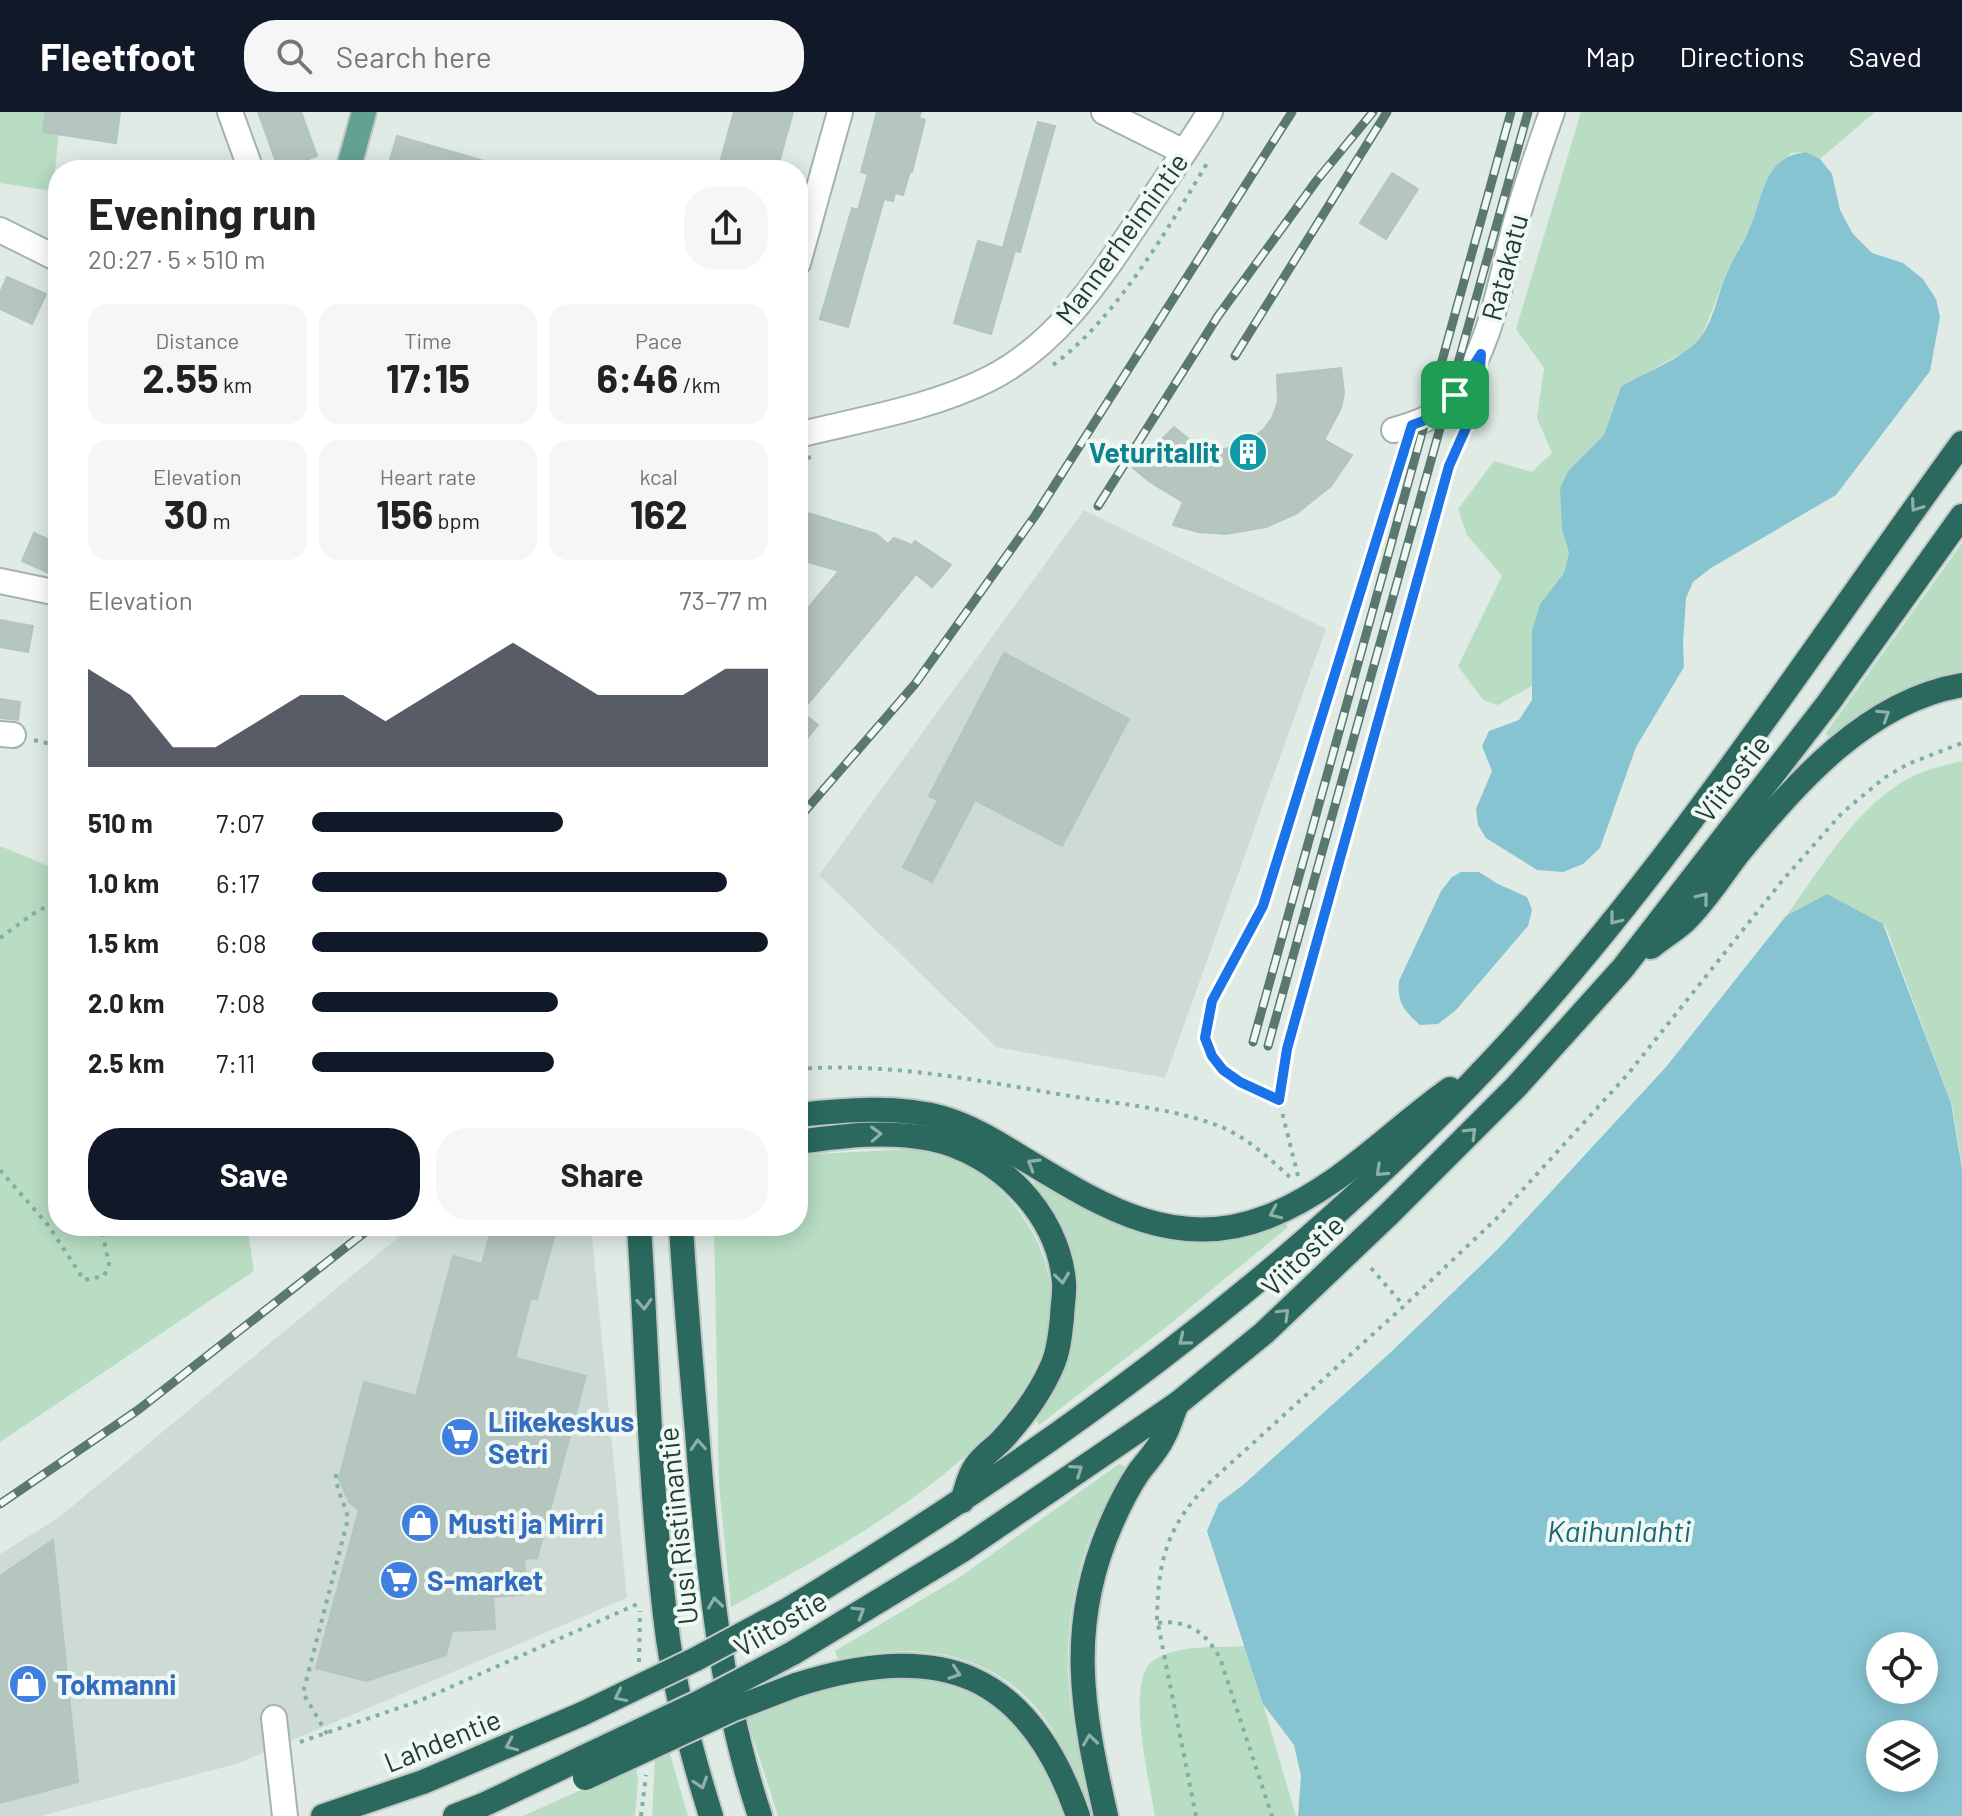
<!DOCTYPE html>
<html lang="en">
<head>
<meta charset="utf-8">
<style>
  :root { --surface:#fff; --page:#f6f6f6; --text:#222; --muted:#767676; --accent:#111827 }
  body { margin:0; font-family:Barlow,sans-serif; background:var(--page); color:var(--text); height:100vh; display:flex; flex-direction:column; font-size:30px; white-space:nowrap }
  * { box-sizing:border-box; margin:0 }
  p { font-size:26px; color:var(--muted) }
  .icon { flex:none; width:44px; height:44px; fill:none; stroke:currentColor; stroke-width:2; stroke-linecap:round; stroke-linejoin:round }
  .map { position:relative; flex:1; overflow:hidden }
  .details { position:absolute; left:48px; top:48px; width:760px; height:1076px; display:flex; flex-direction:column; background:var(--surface); border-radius:32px; box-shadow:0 4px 20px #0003 }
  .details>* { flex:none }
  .buttons { position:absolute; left:1866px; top:1520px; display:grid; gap:16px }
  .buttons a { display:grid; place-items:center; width:72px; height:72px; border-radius:50%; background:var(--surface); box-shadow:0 4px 20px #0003; font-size:40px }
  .pin { position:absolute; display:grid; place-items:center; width:68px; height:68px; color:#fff; margin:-34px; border-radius:16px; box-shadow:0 4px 12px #0006 }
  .round { display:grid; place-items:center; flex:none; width:84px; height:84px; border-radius:32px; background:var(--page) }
  .head { display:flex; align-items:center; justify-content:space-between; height:136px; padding:0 40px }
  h1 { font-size:44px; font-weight:700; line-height:60px }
  .metrics { display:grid; grid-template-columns:repeat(3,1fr); gap:12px; height:136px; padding:8px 40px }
  .metrics div { display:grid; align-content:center; border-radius:20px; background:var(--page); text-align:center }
  .metrics b { font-size:40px; font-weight:700 }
  .metrics small { font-size:22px; font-weight:400 }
  .metrics p { font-size:22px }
  .chart { height:224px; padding:16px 40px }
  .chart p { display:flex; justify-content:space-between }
  .chart svg { width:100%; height:144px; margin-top:8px; fill:var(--accent); opacity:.7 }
  .cta { display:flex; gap:16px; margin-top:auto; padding:16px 40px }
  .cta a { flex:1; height:92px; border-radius:32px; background:var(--accent); color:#fff; font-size:32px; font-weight:700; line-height:92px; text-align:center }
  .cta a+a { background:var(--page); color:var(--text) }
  ul { padding:0 40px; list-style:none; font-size:26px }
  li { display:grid; grid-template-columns:128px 96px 1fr; align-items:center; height:60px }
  li i { height:20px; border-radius:10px; background:var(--accent) }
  header { display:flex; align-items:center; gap:48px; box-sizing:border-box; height:112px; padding:0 40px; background:var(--accent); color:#fff }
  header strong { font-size:38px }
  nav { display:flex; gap:44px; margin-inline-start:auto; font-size:28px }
  .search { width:560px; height:72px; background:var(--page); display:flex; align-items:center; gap:20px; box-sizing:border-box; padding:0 28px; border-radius:32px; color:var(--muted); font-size:30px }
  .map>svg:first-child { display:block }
  .built { fill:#cedbd5 }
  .green { fill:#b8ddc3 }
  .water { fill:#86c4d2; fill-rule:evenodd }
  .building { fill:#b5c6bf; stroke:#b2c5be; stroke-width:2 }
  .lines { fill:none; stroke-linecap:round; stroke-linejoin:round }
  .minor-casing { stroke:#a3b3ad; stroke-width:28 }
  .major-casing { stroke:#c1c8c6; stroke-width:28 }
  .highway-casing { stroke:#c1c8c6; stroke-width:28 }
  .path { stroke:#7fb0a2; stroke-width:4; stroke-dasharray:4 6; stroke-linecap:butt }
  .minor { stroke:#fff; stroke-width:24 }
  .major { stroke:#63a293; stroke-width:24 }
  .highway { stroke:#2b695e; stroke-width:24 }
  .rail-casing { stroke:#5a7870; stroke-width:9 }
  .rail { stroke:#f0f8f4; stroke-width:6; stroke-dasharray:18; stroke-linecap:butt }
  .highway-bridge-casing { stroke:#c1c8c6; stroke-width:28; stroke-linecap:butt }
  .highway-bridge { stroke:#2b695e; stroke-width:24 }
  .oneway { stroke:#8eb0a9 }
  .route-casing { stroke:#fff; stroke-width:16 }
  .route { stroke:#1a73e8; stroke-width:10 }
  .labels { text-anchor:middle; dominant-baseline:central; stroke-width:8; stroke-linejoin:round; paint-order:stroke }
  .street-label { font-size:28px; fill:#203c35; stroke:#f0f8f4 }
  .culture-label { font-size:28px; font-weight:bold; fill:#0d838f; stroke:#f0f8f4; text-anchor:end }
  .shop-label { font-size:28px; font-weight:bold; fill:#366cbe; stroke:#f0f8f4; text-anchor:start }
  .water-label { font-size:30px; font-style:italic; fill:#196679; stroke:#f0f8f4 }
</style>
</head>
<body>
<header>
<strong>Fleetfoot</strong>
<div class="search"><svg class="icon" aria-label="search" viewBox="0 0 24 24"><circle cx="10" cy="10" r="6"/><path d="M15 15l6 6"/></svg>Search here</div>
<nav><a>Map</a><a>Directions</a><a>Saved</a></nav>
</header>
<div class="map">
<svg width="1962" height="1704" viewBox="0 0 1962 1704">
  <rect width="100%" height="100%" fill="#e0ebe6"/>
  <g class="built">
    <polygon points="1084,398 1326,517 1165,966 996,935 819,763"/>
    <polygon points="412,1114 591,1114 627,1486 239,1651 41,1704 0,1704 0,1442 58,1406"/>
  </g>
  <g class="green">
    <polygon points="0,0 61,0 53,79 0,71"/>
    <polygon points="1581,0 1875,0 1820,47 1806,40 1791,41 1766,69 1751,114 1727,160 1702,224 1686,239 1621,275 1604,323 1569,358 1562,417 1569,441 1564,461 1540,492 1532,518 1532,574 1498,593 1483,588 1458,554 1502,464 1467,423 1458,397 1494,349 1532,360 1552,341 1537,306 1544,256 1516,217"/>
    <path d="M 1962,431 L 1962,560 C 1903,572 1879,589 1833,626 L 1825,622 Z"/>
    <path d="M 1962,649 L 1962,1052 L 1952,993 L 1885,813 L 1787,803 C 1821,756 1853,700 1904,669 C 1922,658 1942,654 1962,649 Z"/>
    <polygon points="0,734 58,758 58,1114 247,1114 254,1159 0,1330"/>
    <path d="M 910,1037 C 966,1044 1007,1073 1034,1123 C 1123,1295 847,1430 731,1495 L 719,1372 L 714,1114 L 798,1114 L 798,1043 Z"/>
    <polygon points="1039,1066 1114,1108 1283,1108 1288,1115 1170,1212 1039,1313 1035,1306 1065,1253 1074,1224 1075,1196 1074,1169 1031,1075"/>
    <path d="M 1119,1352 L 1126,1355 C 1116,1373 1106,1391 1097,1409 C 1075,1455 1064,1525 1069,1576 C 1072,1615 1083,1652 1092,1690 L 1084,1692 C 1071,1661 1061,1625 1039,1599 C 987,1536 911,1531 838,1547 L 835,1539 L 960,1465 Z"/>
    <path d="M 1246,1534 L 1296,1704 L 1155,1704 C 1150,1672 1124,1567 1154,1548 C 1179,1532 1218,1536 1246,1534 Z"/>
    <path d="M 923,1564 C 1002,1584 1037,1628 1063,1704 L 778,1704 L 746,1604 C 802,1580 862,1566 923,1564 Z"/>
    <polygon points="669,1639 688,1704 652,1704 655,1645"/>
    <polygon points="636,1653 638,1669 635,1704 523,1704"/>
  </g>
  <g class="water">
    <path d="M 1806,40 L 1820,47 L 1832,62 L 1840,98 L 1853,122 L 1872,141 L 1903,151 L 1923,167 L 1936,187 L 1940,205 L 1930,259 L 1836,383 L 1711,456 L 1693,470 L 1686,486 L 1683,532 L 1684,555 L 1636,635 L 1600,736 L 1583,752 L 1563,760 L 1537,758 L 1486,726 L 1478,713 L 1476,697 L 1492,659 L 1482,634 L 1489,619 L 1519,608 L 1532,588 L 1532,518 L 1540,492 L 1564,461 L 1569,441 L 1562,417 L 1560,376 L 1569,358 L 1604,323 L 1621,275 C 1646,259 1680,249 1700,226 C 1713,210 1718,182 1726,163 C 1733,146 1744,131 1751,113 C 1764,82 1764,45 1806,40 Z"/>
    <path d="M 1461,760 L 1479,760 L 1498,772 L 1527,785 L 1532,798 L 1528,814 L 1456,898 L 1438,912 L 1420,913 C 1404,899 1397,891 1399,869 L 1441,779 L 1452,765 Z"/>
    <path d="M 1827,782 L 1883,812 L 1951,991 L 1962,1057 L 1962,1704 L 1298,1704 L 1301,1664 L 1294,1633 L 1263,1592 L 1207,1419 L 1219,1391 L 1243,1373 L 1390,1241 L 1499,1136 L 1666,955 L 1786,804 ZM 1924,1534 L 1924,1578 L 1880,1578 L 1880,1534 ZM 1924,1622 L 1924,1666 L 1880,1666 L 1880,1622 Z"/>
  </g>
  <g class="building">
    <polygon points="46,0 120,0 116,31 43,20"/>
    <polygon points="258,0 301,0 317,44 279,58"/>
    <polygon points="734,0 793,0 777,58 718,58"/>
    <polygon points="877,0 921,0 919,6 925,8 912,60 910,59 903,83 895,81 893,89 884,87 848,215 820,207 852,96 858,98 868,62 861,60"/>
    <polygon points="1038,10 1055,14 1020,140 1003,135"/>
    <polygon points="397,24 498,53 498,58 387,58"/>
    <polygon points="1392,61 1418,77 1386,127 1360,111"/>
    <polygon points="978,129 1015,139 991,222 954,211"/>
    <polygon points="7,165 46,182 32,212 0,197 0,181"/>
    <polygon points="1341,256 1344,281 1341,296 1324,328 1352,343 1331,374 1296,402 1266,415 1226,422 1198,420 1173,413 1183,390 1150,370 1133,356 1174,315 1191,329 1208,336 1225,337 1245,331 1263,318 1272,306 1278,290 1277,263"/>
    <polygon points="798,398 876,422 888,432 894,426 912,433 915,429 951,453 932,475 916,462 801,600 818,613 798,637 798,508 839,459 798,447"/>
    <polygon points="34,421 58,432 58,441 49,461 22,449"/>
    <polygon points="0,508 33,514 28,540 0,535"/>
    <polygon points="1004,541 1129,607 1062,734 975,688 932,770 903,755 938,688 929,684"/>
    <polygon points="0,587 20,590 18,608 0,606"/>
    <polygon points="492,1114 557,1114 537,1187 531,1186 515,1246 586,1264 537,1446 524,1447 528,1482 493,1485 495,1517 452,1519 446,1543 366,1569 316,1556 359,1398 349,1390 339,1367 364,1270 416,1284 453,1144 482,1152"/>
    <polygon points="53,1428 78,1670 0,1691 0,1464"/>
  </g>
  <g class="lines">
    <g class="minor-casing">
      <g id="minor">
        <polyline points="230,0 251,58"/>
        <polyline points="1104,0 1184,40"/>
        <polyline points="0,118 58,147"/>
        <polyline points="798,151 840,0"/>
        <path d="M 1394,318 C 1420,311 1439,304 1456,282 C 1492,233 1500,168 1516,110 C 1526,73 1539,37 1552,0"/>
        <path d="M 798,323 C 862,307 932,296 991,266 C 1060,230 1101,164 1143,102 C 1165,68 1189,34 1210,0"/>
        <polyline points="0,469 58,481"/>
        <polyline points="0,622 13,623"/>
        <polyline points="274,1606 285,1704"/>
      </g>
    </g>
    <g class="major-casing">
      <polyline id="major" points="348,58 364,0"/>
    </g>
    <g class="highway-casing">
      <g id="highway">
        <path d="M 1651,835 C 1662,826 1675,818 1685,809 C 1705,790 1721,764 1738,742 C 1796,671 1867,589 1962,573"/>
        <path d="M 798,1003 C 844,998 898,993 943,1006 C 970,1014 995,1029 1019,1044 C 1097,1091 1173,1142 1267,1105 C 1339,1077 1388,1021 1450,977"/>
        <path d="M 798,1030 C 843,1024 886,1018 931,1027 C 998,1041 1058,1101 1064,1170 C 1065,1182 1062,1195 1062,1206 C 1060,1222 1059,1239 1052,1254 C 1040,1282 1021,1307 1001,1329 C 993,1337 981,1345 975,1355 C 968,1364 966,1379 962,1389"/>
        <path d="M 639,1114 C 648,1251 650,1391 668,1527 C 677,1587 693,1646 711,1704"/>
        <path d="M 681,1114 C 685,1183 691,1252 697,1320 C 707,1449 719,1581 760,1704"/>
        <path d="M 789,1497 C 1045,1343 1290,1165 1495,946 C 1671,757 1810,539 1962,331"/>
        <polyline points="793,1541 961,1439 1177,1292 1264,1221 1389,1102 1516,975 1623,856 1829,590 1962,404"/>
        <path d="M 796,1573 C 939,1527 1028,1559 1078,1704"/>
        <polyline points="323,1704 423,1670 582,1602"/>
        <polyline points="455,1704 483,1693 584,1645"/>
        <path d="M 1106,1704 C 1082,1598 1066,1514 1112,1410 C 1119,1394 1128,1376 1138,1361 C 1146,1350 1157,1339 1163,1326 C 1169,1316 1172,1303 1177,1292"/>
      </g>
    </g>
    <g class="path">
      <path d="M 1053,253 C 1116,207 1169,115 1209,48"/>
      <polyline points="798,349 811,345"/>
      <polyline points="34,628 58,634"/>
      <polyline points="0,826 37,799 58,790"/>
      <path d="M 798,957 C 890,950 980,969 1070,984 C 1119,992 1172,996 1219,1014 C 1247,1025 1270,1047 1292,1067"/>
      <polyline points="1279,988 1287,937 1449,354 1474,298"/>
      <polyline points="0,1058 48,1113 84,1168 104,1164 109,1152 101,1114"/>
      <polyline points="1298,1064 1279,988 1240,970 1223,958 1212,944 1205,926 1212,889 1263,794 1405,337"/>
      <polyline points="1371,1156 1404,1194"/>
      <path d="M 1158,1511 C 1188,1507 1206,1521 1220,1546 L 1272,1704"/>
      <polyline points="639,1550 640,1499"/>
      <path d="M 327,1622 L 303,1581 L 348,1407 C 345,1391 336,1379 336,1362"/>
      <polyline points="300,1630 419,1589 642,1490"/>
      <polyline points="641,1704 646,1663"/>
      <path d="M 1196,1704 L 1157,1507 C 1158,1448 1167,1415 1208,1372 L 1404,1194 L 1497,1106 L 1628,962 L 1782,769 L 1842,701 L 1884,666 L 1908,652 L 1962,631"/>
    </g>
    <use href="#minor" class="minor"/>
    <use href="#major" class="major"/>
    <use href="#highway" class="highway"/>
    <g class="rail-casing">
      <g id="rail">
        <polyline points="1235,244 1387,0"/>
        <polyline points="1098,394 1218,204 1317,68 1373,0"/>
        <polyline points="798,707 915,572 1035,404 1292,0"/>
        <polyline points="1253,930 1511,0"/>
        <polyline points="1268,934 1528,0"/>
        <polyline points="0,1392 138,1298 373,1114"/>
      </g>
    </g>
    <use href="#rail" class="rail"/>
    <g class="highway-bridge-casing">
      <g id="highway-bridge">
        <polyline points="582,1602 696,1547 789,1497"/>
        <polyline points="584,1645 698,1591 793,1541"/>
        <polyline points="585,1666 731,1598 796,1573"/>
      </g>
    </g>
    <use href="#highway-bridge" class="highway-bridge"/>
  </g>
  <defs><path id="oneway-chevron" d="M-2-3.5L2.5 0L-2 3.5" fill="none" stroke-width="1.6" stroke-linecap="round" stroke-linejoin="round" transform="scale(2)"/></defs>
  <g class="oneway">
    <use href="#oneway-chevron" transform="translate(1916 394) rotate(125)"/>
    <use href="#oneway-chevron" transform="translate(1884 603) rotate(-33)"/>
    <use href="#oneway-chevron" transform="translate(1703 786) rotate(-51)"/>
    <use href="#oneway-chevron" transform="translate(1615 807) rotate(129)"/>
    <use href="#oneway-chevron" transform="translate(1471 1021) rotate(-45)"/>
    <use href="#oneway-chevron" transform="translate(876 1022) rotate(-2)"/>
    <use href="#oneway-chevron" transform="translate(1033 1052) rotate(-149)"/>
    <use href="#oneway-chevron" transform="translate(1381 1059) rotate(137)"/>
    <use href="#oneway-chevron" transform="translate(1275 1101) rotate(156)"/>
    <use href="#oneway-chevron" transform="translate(1062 1166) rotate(83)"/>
    <use href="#oneway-chevron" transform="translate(644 1192) rotate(87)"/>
    <use href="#oneway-chevron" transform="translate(1284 1202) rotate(-44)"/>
    <use href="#oneway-chevron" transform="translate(1184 1228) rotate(141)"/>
    <use href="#oneway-chevron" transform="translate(698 1333) rotate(-94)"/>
    <use href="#oneway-chevron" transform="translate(1077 1358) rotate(-35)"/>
    <use href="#oneway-chevron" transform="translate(715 1491) rotate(-98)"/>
    <use href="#oneway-chevron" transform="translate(859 1500) rotate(-31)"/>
    <use href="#oneway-chevron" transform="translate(955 1561) rotate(19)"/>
    <use href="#oneway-chevron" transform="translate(620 1584) rotate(154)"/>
    <use href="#oneway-chevron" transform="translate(1090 1628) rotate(-98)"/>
    <use href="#oneway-chevron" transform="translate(511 1633) rotate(156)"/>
    <use href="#oneway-chevron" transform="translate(701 1671) rotate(72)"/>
  </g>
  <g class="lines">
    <g class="route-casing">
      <path id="route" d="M 1481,242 L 1478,289 L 1449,354 L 1287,937 L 1279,988 L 1240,970 L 1223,958 L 1212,944 L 1205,926 L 1212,889 L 1263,794 L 1412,313 C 1446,304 1463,270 1481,242 Z"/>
    </g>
    <use href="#route" class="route"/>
  </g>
  <defs>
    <g id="building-disc" transform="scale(2)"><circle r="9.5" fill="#0f9aa8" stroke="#f0f8f4"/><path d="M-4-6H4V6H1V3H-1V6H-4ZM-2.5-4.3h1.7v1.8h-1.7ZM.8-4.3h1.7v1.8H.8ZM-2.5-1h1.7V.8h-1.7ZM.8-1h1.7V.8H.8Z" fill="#fff"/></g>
    <g id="supermarket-disc" transform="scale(2)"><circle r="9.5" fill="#3f7fe0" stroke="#f0f8f4"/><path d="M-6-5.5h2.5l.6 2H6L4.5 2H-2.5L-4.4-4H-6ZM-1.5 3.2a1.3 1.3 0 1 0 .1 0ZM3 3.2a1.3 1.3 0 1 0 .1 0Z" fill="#fff"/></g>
    <g id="shop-disc" transform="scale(2)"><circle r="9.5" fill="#3f7fe0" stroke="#f0f8f4"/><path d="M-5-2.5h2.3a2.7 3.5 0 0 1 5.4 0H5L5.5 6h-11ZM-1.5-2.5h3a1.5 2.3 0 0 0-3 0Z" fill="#fff"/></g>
  </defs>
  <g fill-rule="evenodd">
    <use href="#building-disc" x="1248" y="340"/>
    <use href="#supermarket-disc" x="460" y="1325"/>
    <use href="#shop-disc" x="420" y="1411"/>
    <use href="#supermarket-disc" x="399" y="1468"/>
    <use href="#shop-disc" x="28" y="1572"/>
  </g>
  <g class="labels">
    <g class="street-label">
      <text transform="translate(1121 126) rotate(-54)">Mannerheimintie</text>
      <text transform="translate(1504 155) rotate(-75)">Ratakatu</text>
      <text transform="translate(1732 666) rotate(-52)">Viitostie</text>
      <text transform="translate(1302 1143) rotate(-44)">Viitostie</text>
      <text transform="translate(677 1414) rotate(-96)">Uusi Ristiinantie</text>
      <text transform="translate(780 1511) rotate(-30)">Viitostie</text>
      <text transform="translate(442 1628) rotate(-22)">Lahdentie</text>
    </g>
    <g class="culture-label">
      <text x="1220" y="340">Veturitallit</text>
    </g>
    <g class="shop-label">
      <text x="488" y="1309">Liikekeskus<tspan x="488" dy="32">Setri</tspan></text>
      <text x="448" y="1411">Musti ja Mirri</text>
      <text x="427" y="1468">S-market</text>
      <text x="56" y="1572">Tokmanni</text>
    </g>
    <g class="water-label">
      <text x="1619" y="1418">Kaihunlahti</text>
    </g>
  </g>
</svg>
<div class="buttons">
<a><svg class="icon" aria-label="locate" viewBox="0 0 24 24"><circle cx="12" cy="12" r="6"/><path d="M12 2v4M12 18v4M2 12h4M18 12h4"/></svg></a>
<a><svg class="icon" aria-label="layers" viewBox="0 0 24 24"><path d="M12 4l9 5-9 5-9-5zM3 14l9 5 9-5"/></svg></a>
</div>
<div class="pin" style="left:1455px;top:283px;background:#1e9e55"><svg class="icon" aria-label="arrive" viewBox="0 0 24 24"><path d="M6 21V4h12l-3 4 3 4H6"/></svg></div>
<section class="details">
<div class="head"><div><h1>Evening run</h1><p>20:27 · 5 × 510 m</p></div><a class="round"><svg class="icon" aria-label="share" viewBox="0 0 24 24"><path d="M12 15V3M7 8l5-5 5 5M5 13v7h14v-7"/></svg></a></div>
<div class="metrics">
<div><p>Distance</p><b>2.55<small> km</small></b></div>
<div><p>Time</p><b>17:15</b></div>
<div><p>Pace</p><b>6:46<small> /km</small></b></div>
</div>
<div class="metrics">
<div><p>Elevation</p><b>30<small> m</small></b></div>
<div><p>Heart rate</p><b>156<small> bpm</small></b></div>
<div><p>kcal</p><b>162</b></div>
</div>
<div class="chart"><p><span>Elevation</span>73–77 m</p>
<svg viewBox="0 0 160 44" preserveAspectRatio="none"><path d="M0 44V14L10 22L20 38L30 38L40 30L50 22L60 22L70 30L80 22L90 14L100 6L110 14L120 22L130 22L140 22L150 14L160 14V44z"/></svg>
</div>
<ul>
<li><b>510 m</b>7:07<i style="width:55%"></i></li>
<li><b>1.0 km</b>6:17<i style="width:91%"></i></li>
<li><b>1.5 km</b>6:08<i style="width:100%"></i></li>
<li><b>2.0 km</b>7:08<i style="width:54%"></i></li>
<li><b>2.5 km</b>7:11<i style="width:53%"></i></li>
</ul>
<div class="cta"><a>Save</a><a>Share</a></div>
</section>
</div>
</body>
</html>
